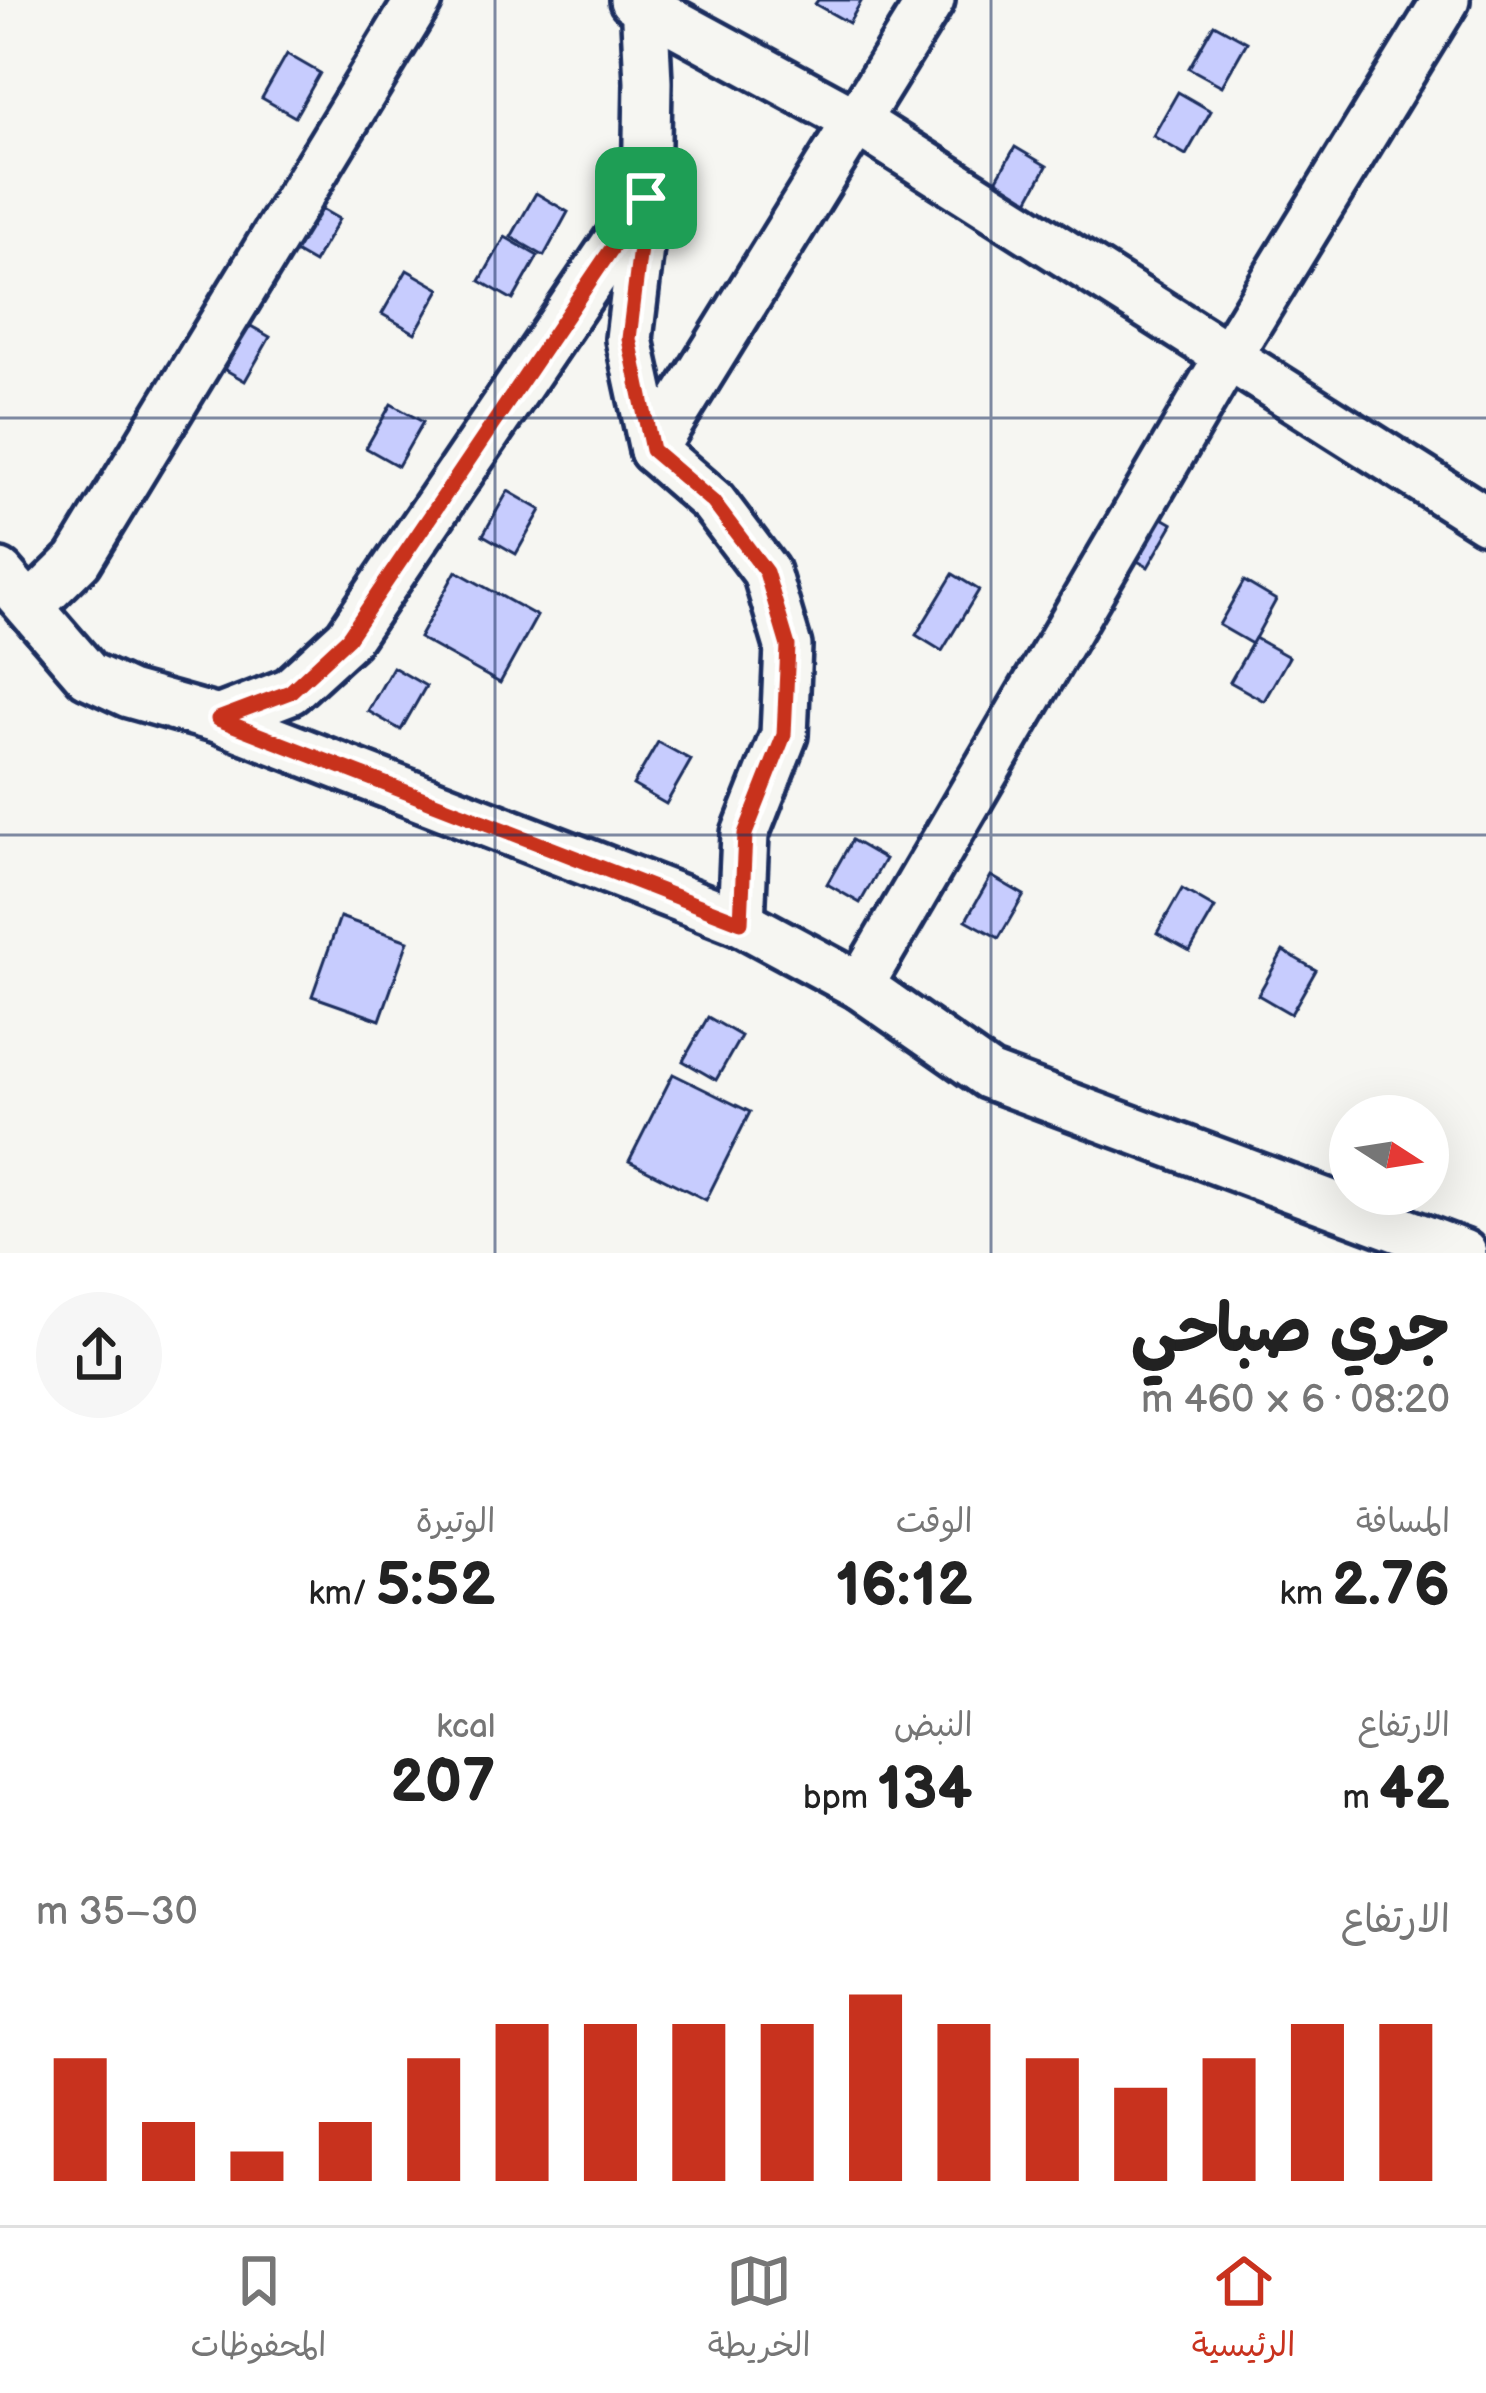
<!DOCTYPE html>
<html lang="ar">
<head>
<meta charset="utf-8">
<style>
  :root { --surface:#fff; --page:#f6f6f6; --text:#222; --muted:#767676; --line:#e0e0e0; --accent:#c8321e }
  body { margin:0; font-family:"Balsamiq Sans","Playpen Sans Arabic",sans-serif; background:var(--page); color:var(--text); direction:rtl; height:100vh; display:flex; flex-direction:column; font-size:45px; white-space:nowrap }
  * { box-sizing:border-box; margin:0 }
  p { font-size:39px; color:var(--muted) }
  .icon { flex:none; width:66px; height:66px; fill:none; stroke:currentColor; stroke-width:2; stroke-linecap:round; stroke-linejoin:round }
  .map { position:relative; height:1253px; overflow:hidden; direction:ltr }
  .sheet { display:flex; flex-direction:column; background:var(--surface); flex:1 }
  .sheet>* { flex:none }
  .needle { width:78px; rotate:102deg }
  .tools { position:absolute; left:1329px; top:1095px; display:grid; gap:24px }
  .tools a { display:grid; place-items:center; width:120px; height:120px; border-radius:50%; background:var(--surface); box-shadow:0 12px 48px #0002; font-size:60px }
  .pin { position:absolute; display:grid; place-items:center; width:102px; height:102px; color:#fff; margin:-51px; border-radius:24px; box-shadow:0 6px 18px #0006 }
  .round { display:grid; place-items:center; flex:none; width:126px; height:126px; border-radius:63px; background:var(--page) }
  .summary { display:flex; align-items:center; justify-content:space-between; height:204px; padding:0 36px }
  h1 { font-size:66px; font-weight:700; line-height:90px }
  .stats { display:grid; grid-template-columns:repeat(3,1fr); gap:18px; height:204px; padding:12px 36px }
  .stats div { display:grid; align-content:center }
  .stats b { font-size:60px; font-weight:700 }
  .stats small { font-size:33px; font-weight:400 }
  .stats p { font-size:33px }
  .chart { height:336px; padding:24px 36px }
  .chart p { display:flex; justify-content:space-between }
  .chart svg { width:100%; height:216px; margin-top:12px; stroke:var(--accent); stroke-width:6 }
  .dock { display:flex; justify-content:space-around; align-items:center; height:168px; border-top:3px solid var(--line); background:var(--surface); font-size:33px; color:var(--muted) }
  .dock a { display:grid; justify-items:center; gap:6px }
  .dock .selected { color:var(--accent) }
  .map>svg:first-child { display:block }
  .building { fill:#c7ccfe; stroke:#1b2f5e; stroke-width:3 }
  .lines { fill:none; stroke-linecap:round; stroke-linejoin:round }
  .minor-casing { stroke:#1b2f5e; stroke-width:54 }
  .minor { stroke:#f6f6f2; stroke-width:45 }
  .route-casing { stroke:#fff; stroke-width:24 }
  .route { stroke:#c8321e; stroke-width:15 }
  .grid { fill:none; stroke:#1b2f5e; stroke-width:3; stroke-opacity:0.55 }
</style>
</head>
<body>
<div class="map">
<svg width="1486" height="1253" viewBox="0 0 1486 1253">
  <rect width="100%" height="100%" fill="#f6f6f2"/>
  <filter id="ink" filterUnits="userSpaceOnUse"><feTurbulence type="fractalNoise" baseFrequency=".00833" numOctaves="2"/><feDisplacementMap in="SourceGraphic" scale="24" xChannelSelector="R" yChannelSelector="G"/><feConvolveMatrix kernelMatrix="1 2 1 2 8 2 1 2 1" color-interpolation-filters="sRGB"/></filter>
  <g filter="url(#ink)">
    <g class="building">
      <polygon points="818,0 862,0 849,23 815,4"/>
      <polygon points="1214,24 1247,42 1222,86 1189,68"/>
      <polygon points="287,54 320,73 295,117 262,98"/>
      <polygon points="1178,92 1211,111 1186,155 1153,136"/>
      <polygon points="1015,147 1047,166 1023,210 990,191"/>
      <polygon points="536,193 568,212 544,256 511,237"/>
      <polygon points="306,200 339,219 314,263 281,244"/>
      <polygon points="505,237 538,256 513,300 480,281"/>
      <polygon points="407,270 440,289 415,333 382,314"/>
      <polygon points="237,318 270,337 245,381 212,362"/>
      <polygon points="391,404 423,422 398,466 366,448"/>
      <polygon points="508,491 541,510 516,554 483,535"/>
      <polygon points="1140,505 1173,524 1148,567 1116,549"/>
      <polygon points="456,571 537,616 500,683 419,638"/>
      <polygon points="953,574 979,590 942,651 916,635"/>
      <polygon points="1244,581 1276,600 1252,644 1219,625"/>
      <polygon points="1255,638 1289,657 1264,701 1230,682"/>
      <polygon points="393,667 426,686 401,730 368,711"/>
      <polygon points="658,742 691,760 666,804 633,785"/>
      <polygon points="852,840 885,859 860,903 827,884"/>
      <polygon points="991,876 1024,895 999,938 966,920"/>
      <polygon points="1182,889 1215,908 1190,951 1157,933"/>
      <polygon points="340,917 408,941 380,1020 312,996"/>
      <polygon points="1283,951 1316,970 1291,1014 1258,995"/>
      <polygon points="708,1017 741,1036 716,1080 683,1061"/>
      <polygon points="673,1074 750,1112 706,1200 629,1161"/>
    </g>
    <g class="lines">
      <g class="minor-casing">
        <g id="minor">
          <polyline points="633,0 856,121 1486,520"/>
          <polyline points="644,0 648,82 646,198 629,339 653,450"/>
          <polyline points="0,573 88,675 129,694 218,719 741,922 860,986 989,1076 1463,1253"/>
          <polyline points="30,607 78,560 419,0"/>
          <polyline points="218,719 290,691 348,638 646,198"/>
          <polyline points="741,922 745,834 784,735 788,646 766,572 713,502 653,450 931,0"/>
          <polyline points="860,986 1228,356 1446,0"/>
        </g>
      </g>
      <use href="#minor" class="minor"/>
    </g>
  </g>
  <g class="lines" filter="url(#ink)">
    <g class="route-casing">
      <polygon id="route" points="646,198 629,339 652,450 713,502 766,572 788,646 784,735 745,834 741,922 218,719 290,692 348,638"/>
    </g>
    <use href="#route" class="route"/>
  </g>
  <path class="grid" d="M 495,0 L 495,1253M 991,0 L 991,1253M 0,418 L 1486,418M 0,835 L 1486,835"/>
</svg>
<div class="tools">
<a><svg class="needle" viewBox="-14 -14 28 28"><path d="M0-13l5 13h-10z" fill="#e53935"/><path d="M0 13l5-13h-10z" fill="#767676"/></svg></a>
</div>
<div class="pin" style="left:646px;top:198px;background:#1e9e55"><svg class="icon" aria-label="arrive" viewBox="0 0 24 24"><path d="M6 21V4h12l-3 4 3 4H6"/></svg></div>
</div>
<section class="sheet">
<div class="summary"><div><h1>جري صباحي</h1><p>08:20 · 6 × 460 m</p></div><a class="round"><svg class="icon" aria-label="share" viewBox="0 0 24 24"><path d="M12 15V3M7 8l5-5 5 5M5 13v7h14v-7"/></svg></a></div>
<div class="stats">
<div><p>المسافة</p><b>2.76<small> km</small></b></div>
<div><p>الوقت</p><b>16:12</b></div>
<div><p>الوتيرة</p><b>5:52<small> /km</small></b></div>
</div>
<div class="stats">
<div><p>الارتفاع</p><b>42<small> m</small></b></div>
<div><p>النبض</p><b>134<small> bpm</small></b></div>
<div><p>kcal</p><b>207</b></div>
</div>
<div class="chart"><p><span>الارتفاع</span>30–35 m</p>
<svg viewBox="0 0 160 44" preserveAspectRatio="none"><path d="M5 44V19M15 44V32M25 44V38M35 44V32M45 44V19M55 44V12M65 44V12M75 44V12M85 44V12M95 44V6M105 44V12M115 44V19M125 44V25M135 44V19M145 44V12M155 44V12"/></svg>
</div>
</section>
<nav class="dock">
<a class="selected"><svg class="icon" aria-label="home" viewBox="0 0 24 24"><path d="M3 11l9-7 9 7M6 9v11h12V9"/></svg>الرئيسية</a>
<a><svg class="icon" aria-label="map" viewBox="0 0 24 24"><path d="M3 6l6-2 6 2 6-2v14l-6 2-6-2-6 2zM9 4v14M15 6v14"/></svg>الخريطة</a>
<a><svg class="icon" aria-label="saved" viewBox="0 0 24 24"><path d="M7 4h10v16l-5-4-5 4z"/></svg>المحفوظات</a>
</nav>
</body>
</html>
